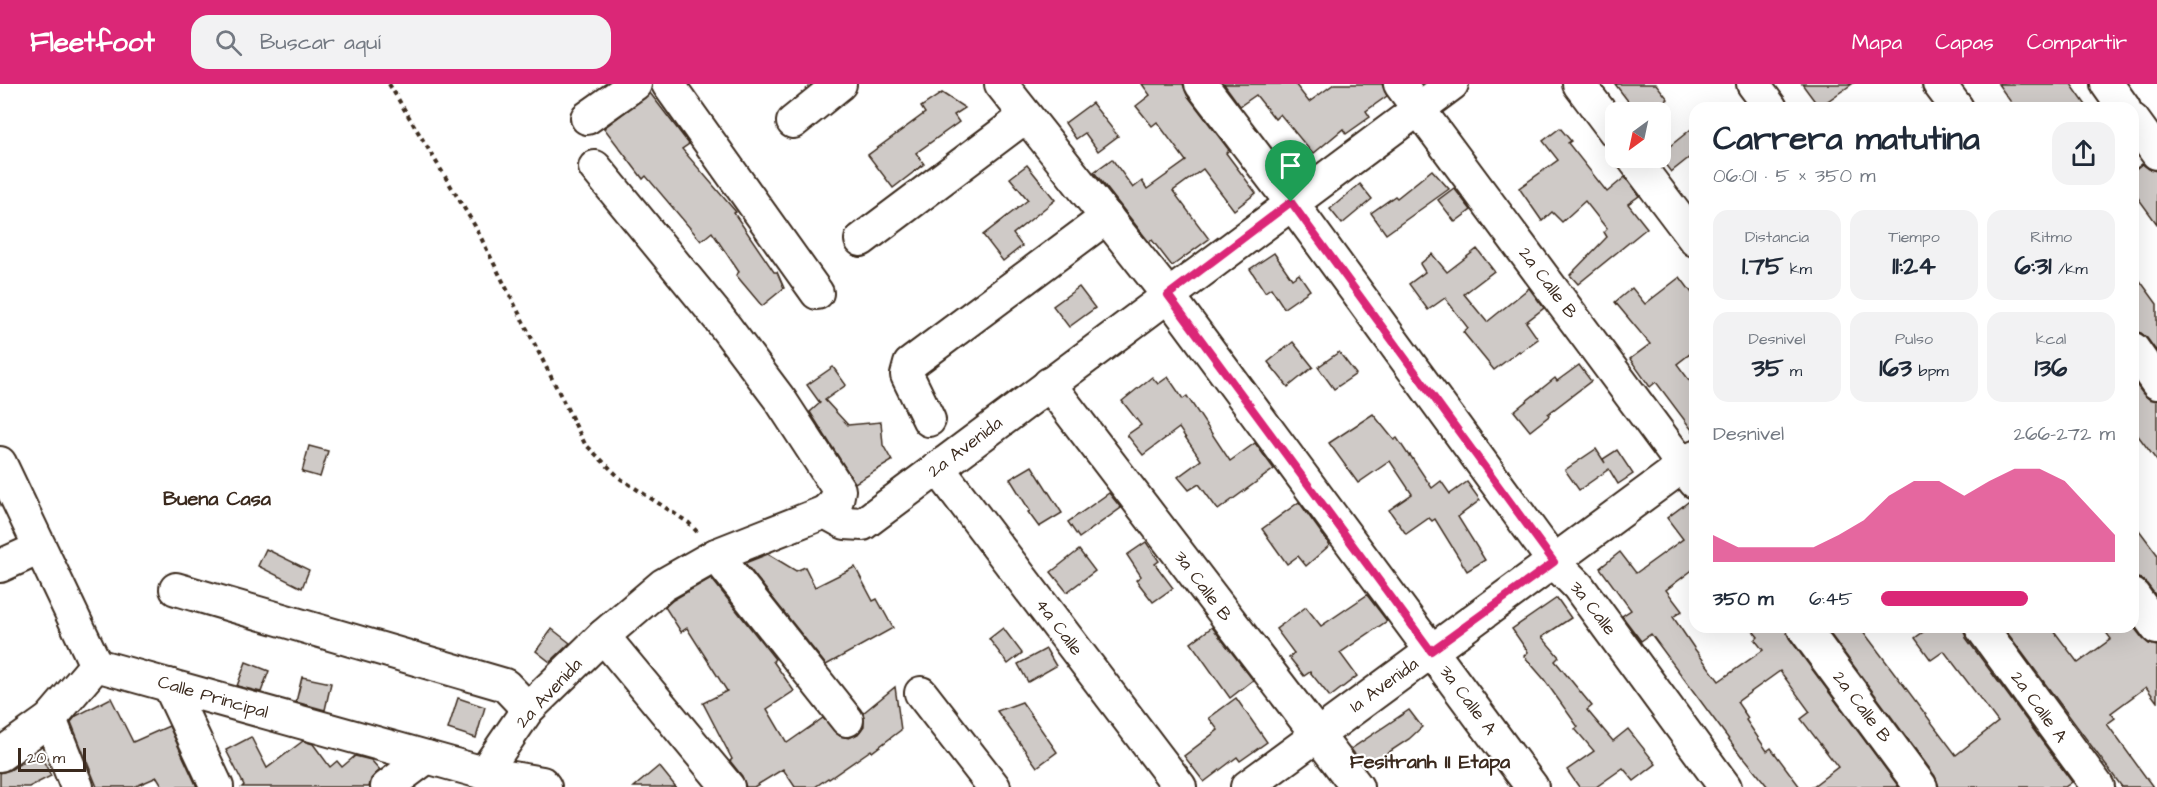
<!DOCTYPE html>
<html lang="es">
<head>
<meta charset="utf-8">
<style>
  :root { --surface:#fff; --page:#f2f2f3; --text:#1f2937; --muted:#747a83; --accent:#db2777 }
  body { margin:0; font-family:"Architects Daughter",sans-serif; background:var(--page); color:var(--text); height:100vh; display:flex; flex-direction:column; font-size:22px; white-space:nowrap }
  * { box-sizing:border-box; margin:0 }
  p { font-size:20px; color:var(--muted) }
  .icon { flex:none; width:33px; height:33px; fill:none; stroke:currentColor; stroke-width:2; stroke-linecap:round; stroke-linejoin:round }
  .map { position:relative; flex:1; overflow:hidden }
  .panel { position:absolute; left:1689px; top:18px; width:450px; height:531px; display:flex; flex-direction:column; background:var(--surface); border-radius:18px; box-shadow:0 6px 24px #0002 }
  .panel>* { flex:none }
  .needle { width:39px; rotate:213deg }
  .fabs { position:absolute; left:1605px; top:18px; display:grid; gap:12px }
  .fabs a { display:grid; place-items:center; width:66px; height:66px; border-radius:12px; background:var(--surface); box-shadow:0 6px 24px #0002; font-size:30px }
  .scale { position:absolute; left:18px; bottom:15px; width:68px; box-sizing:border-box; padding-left:6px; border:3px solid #3b2a1e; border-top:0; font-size:16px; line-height:21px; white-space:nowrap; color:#3b2a1e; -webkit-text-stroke:4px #fff; paint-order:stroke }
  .pin { position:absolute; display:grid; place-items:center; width:51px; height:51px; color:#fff; margin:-62px -26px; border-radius:50% 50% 50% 0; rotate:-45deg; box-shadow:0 0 6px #0007 }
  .pin .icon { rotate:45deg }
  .round { display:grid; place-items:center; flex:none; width:63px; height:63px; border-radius:18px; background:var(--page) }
  .head { display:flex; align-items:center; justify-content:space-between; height:102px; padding:0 24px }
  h1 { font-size:33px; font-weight:800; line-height:45px }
  .figures { display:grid; grid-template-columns:repeat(3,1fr); gap:9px; height:102px; padding:6px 24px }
  .figures div { display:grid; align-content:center; border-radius:15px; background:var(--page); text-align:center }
  .figures b { font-size:26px; font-weight:800 }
  .figures small { font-size:16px; font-weight:400 }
  .figures p { font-size:16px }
  .chart { height:168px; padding:12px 24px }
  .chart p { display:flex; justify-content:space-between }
  .chart svg { width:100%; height:108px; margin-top:6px; fill:var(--accent); opacity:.7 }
  ul { padding:0 24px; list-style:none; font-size:20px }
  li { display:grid; grid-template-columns:96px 72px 1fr; align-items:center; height:45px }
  li i { height:15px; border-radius:8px; background:var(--accent) }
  header { display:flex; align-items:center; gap:36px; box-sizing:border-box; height:84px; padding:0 30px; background:var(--accent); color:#fff }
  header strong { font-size:28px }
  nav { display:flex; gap:33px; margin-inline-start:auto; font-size:21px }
  .search { width:420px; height:54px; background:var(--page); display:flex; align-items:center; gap:15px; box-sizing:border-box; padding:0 21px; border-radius:18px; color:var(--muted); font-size:22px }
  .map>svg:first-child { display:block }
  .building { fill:#cfcac7; stroke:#3b2a1e; stroke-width:1.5 }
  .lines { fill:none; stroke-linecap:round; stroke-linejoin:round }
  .minor-casing { stroke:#3b2a1e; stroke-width:36 }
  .path { stroke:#3b2a1e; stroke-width:4; stroke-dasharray:4.5 4.5; stroke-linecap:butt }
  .minor { stroke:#fff; stroke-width:32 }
  .route-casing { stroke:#fff; stroke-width:12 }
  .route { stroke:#db2777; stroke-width:8 }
  .labels { text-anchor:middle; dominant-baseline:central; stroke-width:4.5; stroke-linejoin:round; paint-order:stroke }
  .street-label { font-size:18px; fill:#3b2a1e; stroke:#fff }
  .neighbourhood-label { font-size:20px; font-weight:bold; fill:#3b2a1e; stroke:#fff }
</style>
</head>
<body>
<header>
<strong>Fleetfoot</strong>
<div class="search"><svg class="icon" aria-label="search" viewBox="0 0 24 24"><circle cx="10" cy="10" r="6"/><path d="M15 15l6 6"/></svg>Buscar aquí</div>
<nav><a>Mapa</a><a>Capas</a><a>Compartir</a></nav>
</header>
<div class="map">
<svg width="2157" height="703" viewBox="0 0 2157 703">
  <rect width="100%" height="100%" fill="#fff"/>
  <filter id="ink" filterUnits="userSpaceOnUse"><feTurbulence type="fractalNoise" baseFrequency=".0167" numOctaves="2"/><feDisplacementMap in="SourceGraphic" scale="12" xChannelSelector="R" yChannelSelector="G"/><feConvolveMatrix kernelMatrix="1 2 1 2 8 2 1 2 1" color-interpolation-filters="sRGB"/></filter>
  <g filter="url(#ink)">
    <g class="building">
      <polygon points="1142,0 1183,0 1187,11 1229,66 1226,69 1256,109 1234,126 1203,85 1173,107 1209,155 1172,182 1152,156 1149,158 1094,88 1112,75 1133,104 1142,97 1147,105 1186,77 1157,38 1152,42 1136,22 1150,11"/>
      <polygon points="1224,0 1295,0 1309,18 1334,0 1382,0 1387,12 1366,27 1370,33 1346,50 1343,45 1313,70 1280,30 1275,35 1256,11 1240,22"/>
      <polygon points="1615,0 1656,0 1668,15 1651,28 1623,28 1620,24 1628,17"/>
      <polygon points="1802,0 1852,0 1819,23"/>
      <polygon points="1998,0 2071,0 2088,24 2015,24"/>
      <polygon points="650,9 689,60 682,65 736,128 734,129 774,188 777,188 784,204 762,222 736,191 739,188 712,148 701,157 646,92 643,95 604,44"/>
      <polygon points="942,9 965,24 954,31 959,38 916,69 924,80 893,104 868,71 925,29 921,23"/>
      <polygon points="1092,19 1118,52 1098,67 1085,49 1076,55 1065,39"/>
      <polygon points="1695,42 1695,69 1671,88 1660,74 1660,70"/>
      <polygon points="1560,44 1571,57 1568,59 1607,108 1625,93 1639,112 1628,120 1647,144 1578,200 1570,191 1607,153 1604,148 1607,145 1585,117 1562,138 1552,128 1542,137 1519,104 1558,76 1543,57"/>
      <polygon points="2142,80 2149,85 2157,87 2157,140 2133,107 2133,87"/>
      <polygon points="1027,81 1055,116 1013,150 1022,162 1003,177 983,151 1028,116 1010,94"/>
      <polygon points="1432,86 1449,105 1386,150 1371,129 1395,112 1397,114"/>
      <polygon points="1360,100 1372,115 1342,140 1330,125"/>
      <polygon points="1454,104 1471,126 1455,138 1438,116"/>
      <polygon points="1477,165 1494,187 1464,210 1487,238 1529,204 1544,224 1526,238 1538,255 1520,268 1519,267 1494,286 1463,248 1468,244 1445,214 1428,226 1409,200 1425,188 1420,180 1432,170 1447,188"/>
      <polygon points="1274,169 1292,195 1299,190 1310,206 1284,224 1271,204 1265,208 1250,185"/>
      <polygon points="2133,187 2157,220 2157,268 2147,254 2141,249 2133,247"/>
      <polygon points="1680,193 1695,213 1695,266 1677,280 1695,304 1695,350 1656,298 1650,303 1630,275 1650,260 1615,218 1632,204 1645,220"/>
      <polygon points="1079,203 1095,224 1069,243 1053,222"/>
      <polygon points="1293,258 1313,283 1288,303 1268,278"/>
      <polygon points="1339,268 1356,290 1334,305 1318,283"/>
      <polygon points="1579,281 1591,297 1548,330 1549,332 1530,347 1514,327 1555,294 1557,297"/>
      <polygon points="833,283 846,301 825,316 848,341 881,338 883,361 892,377 855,399 810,328 820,319 807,301"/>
      <polygon points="1152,293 1158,300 1168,293 1183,315 1187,312 1230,377 1255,359 1274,385 1218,426 1199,400 1189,406 1178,393 1201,376 1179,344 1143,371 1127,351 1141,341 1122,317"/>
      <polygon points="2133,296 2143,310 2149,315 2157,317 2157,377 2133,345"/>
      <polygon points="1373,330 1394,356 1397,354 1409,372 1410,371 1432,404 1441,397 1450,410 1467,398 1480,416 1458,433 1485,476 1467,487 1435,435 1432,437 1429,434 1406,450 1389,426 1412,410 1390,377 1358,399 1329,359"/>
      <polygon points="309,362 328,367 320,393 302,388"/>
      <polygon points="1596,365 1605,379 1603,375 1617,366 1633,390 1618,400 1609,385 1579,406 1565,386"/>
      <polygon points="1032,382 1062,429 1039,443 1028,428 1030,427 1010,395"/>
      <polygon points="1109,409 1121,424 1079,454 1068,438"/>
      <polygon points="1692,415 1695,416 1695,484 1666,506 1682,527 1673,533 1694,564 1719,597 1763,566 1755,556 1758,553 1750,543 1785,543 1789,554 1899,703 1812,703 1838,683 1801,635 1810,628 1780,587 1737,618 1748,634 1746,636 1767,667 1771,664 1800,703 1768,703 1743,672 1742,673 1651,550 1641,557 1622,532 1631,526 1600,484 1620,468 1636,489 1683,455 1667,434"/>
      <polygon points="1299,418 1330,461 1306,482 1298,472 1287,480 1262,445"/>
      <polygon points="2133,438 2157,470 2157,513 2147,500 2141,495 2133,493"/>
      <polygon points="1146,458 1159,477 1155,480 1173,504 1153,518 1136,496 1141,492 1127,471"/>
      <polygon points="266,465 309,486 302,504 258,482"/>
      <polygon points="1079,466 1095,487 1067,508 1051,488"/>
      <polygon points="768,470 796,487 805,483 815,503 855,483 873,517 877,515 893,544 826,581 745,479"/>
      <polygon points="711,494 775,575 773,577 794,607 767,625 787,659 823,634 840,652 849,654 858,650 864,642 863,629 895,603 901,646 872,668 871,666 829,695 828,694 815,703 795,703 783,685 754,703 746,703 742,692 730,677 732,675 703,619 727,607 687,544 681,548 665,523 673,516"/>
      <polygon points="1367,511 1387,537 1340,569 1357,592 1330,613 1310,588 1304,592 1289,573 1294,569 1276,545 1306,523 1321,542"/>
      <polygon points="1557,514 1571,534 1542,553 1559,573 1555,577 1592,622 1587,626 1613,657 1628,645 1656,680 1634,697 1623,684 1596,703 1579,703 1567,686 1594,667 1575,645 1578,643 1543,594 1524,572 1528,568 1512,545"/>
      <polygon points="2133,542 2143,555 2149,560 2157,562 2157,618 2146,603 2111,629 2115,634 2107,640 2153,703 2122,703 2003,543 2051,543 2078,579 2111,555 2102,543"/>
      <polygon points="1212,543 1253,596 1230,614 1191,559"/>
      <polygon points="1825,543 1860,543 1956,671 1998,638 1944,567 1931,576 1915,554 1930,543 1963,543 1966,554 2072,698 2065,703 1939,703 1935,692"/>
      <polygon points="1003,544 1022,569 1008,580 989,555"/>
      <polygon points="552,545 570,559 550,578 536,567"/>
      <polygon points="1046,565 1056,582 1028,598 1018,580"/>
      <polygon points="246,578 269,587 261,608 237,602"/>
      <polygon points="302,593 331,599 325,626 296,618"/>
      <polygon points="111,614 133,658 169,642 197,703 163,703 157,693 134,703 97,703 71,638 76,632"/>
      <polygon points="458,614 485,623 476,654 448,645"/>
      <polygon points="1236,614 1267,658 1240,677 1237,673 1204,698 1184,672 1218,646 1209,634"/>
      <polygon points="1022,618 1057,668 1037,683 997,627"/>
      <polygon points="1409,626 1422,643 1409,655 1365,684 1351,665"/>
      <polygon points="251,653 267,684 303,657 313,660 330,683 337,677 342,683 355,672 371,676 380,686 371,695 369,703 242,703 244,701 226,666"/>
      <polygon points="39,668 51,692 29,703 0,703 0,689 10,686"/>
      <polygon points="659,682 676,703 634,703"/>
    </g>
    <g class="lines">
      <g class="minor-casing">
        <g id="minor">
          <polyline points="668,0 817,209"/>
          <polyline points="1001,0 1168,211 1532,703"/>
          <polyline points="1201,0 1291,118 1554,478 1578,502 1725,703"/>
          <polyline points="1400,0 1695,398"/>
          <polyline points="1579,0 1616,49"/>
          <polyline points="1753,0 1771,24"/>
          <polyline points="1939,0 1957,24"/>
          <polyline points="2107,0 2124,24"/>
          <polyline points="587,34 635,0"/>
          <polyline points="2133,36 2157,69"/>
          <polyline points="793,38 840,0"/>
          <polyline points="1633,74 1695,156"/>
          <polyline points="595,83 718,233 781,317 839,406 837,416 825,428"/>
          <polyline points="861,156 1026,32"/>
          <polyline points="2133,265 2157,299"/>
          <polyline points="1049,300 1357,703"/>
          <polyline points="929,336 907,291 910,280 1107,133"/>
          <polyline points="0,379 96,581 484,689 542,699 545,703"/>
          <polyline points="938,384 1180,703"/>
          <polyline points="716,471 847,636"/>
          <polyline points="0,482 40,464"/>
          <polyline points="176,505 505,601 528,625"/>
          <polyline points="2133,511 2157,544"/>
          <polyline points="1803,543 1921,703"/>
          <polyline points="1981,543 2098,703"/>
          <polyline points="603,552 728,703"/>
          <polyline points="169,601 217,703"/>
          <polyline points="921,609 994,703"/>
          <polyline points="50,635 77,703"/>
          <polyline points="0,671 50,635 96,581"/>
          <polyline points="484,689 528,625 603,552 663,501 716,471 825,428 845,439 863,440 1452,0"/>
          <polyline points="387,703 427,673"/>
          <polyline points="1247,703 1695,373"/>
        </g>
      </g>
      <polyline class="path" points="389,0 475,142 585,360 621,395 689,439 699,450"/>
      <use href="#minor" class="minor"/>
    </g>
  </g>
  <g class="lines" filter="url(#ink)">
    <g class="route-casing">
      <polygon id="route" points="1291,118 1554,478 1431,567 1168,211"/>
    </g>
    <use href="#route" class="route"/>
  </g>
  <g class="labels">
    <g class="street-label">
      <text transform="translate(1548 199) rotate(53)">2a Calle B</text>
      <text transform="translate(965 363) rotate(-37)">2a Avenida</text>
      <text transform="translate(1203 502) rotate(53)">3a Calle B</text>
      <text transform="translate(1593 524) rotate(52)">3a Calle</text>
      <text transform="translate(1059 543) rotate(53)">4a Calle</text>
      <text transform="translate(1384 601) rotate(-36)">1a Avenida</text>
      <text transform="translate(549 609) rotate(-47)">2a Avenida</text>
      <text transform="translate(213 613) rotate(16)">Calle Principal</text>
      <text transform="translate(1468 616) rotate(53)">3a Calle A</text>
      <text transform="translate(1862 623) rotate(53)">2a Calle B</text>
      <text transform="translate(2039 623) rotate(54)">2a Calle A</text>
    </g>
    <g class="neighbourhood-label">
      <text x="217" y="415">Buena Casa</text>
      <text x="1430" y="678">Fesitranh II Etapa</text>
    </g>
  </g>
</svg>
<div class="fabs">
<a><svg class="needle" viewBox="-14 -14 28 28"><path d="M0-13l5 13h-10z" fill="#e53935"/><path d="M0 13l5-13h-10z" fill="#747a83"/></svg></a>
</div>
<div class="scale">20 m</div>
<div class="pin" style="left:1291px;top:118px;background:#1e9e55"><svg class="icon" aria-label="arrive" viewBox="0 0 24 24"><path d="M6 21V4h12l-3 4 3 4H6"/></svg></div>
<section class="panel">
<div class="head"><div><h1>Carrera matutina</h1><p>06:01 · 5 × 350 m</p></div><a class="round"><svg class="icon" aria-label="share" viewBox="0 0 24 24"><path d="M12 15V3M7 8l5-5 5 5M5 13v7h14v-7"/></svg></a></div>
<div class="figures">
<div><p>Distancia</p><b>1.75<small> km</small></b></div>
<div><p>Tiempo</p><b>11:24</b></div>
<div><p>Ritmo</p><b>6:31<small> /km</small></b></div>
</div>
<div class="figures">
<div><p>Desnivel</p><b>35<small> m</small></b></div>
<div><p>Pulso</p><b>163<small> bpm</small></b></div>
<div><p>kcal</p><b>136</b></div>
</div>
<div class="chart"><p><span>Desnivel</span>266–272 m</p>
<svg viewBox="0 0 160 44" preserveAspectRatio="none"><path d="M0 44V33L10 38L20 38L30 38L40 38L50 33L60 27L70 17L80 11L90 11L100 17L110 11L120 6L130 6L140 11L150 22L160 33V44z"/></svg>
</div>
<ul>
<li><b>350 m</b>6:45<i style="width:63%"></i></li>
</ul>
</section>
</div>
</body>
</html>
